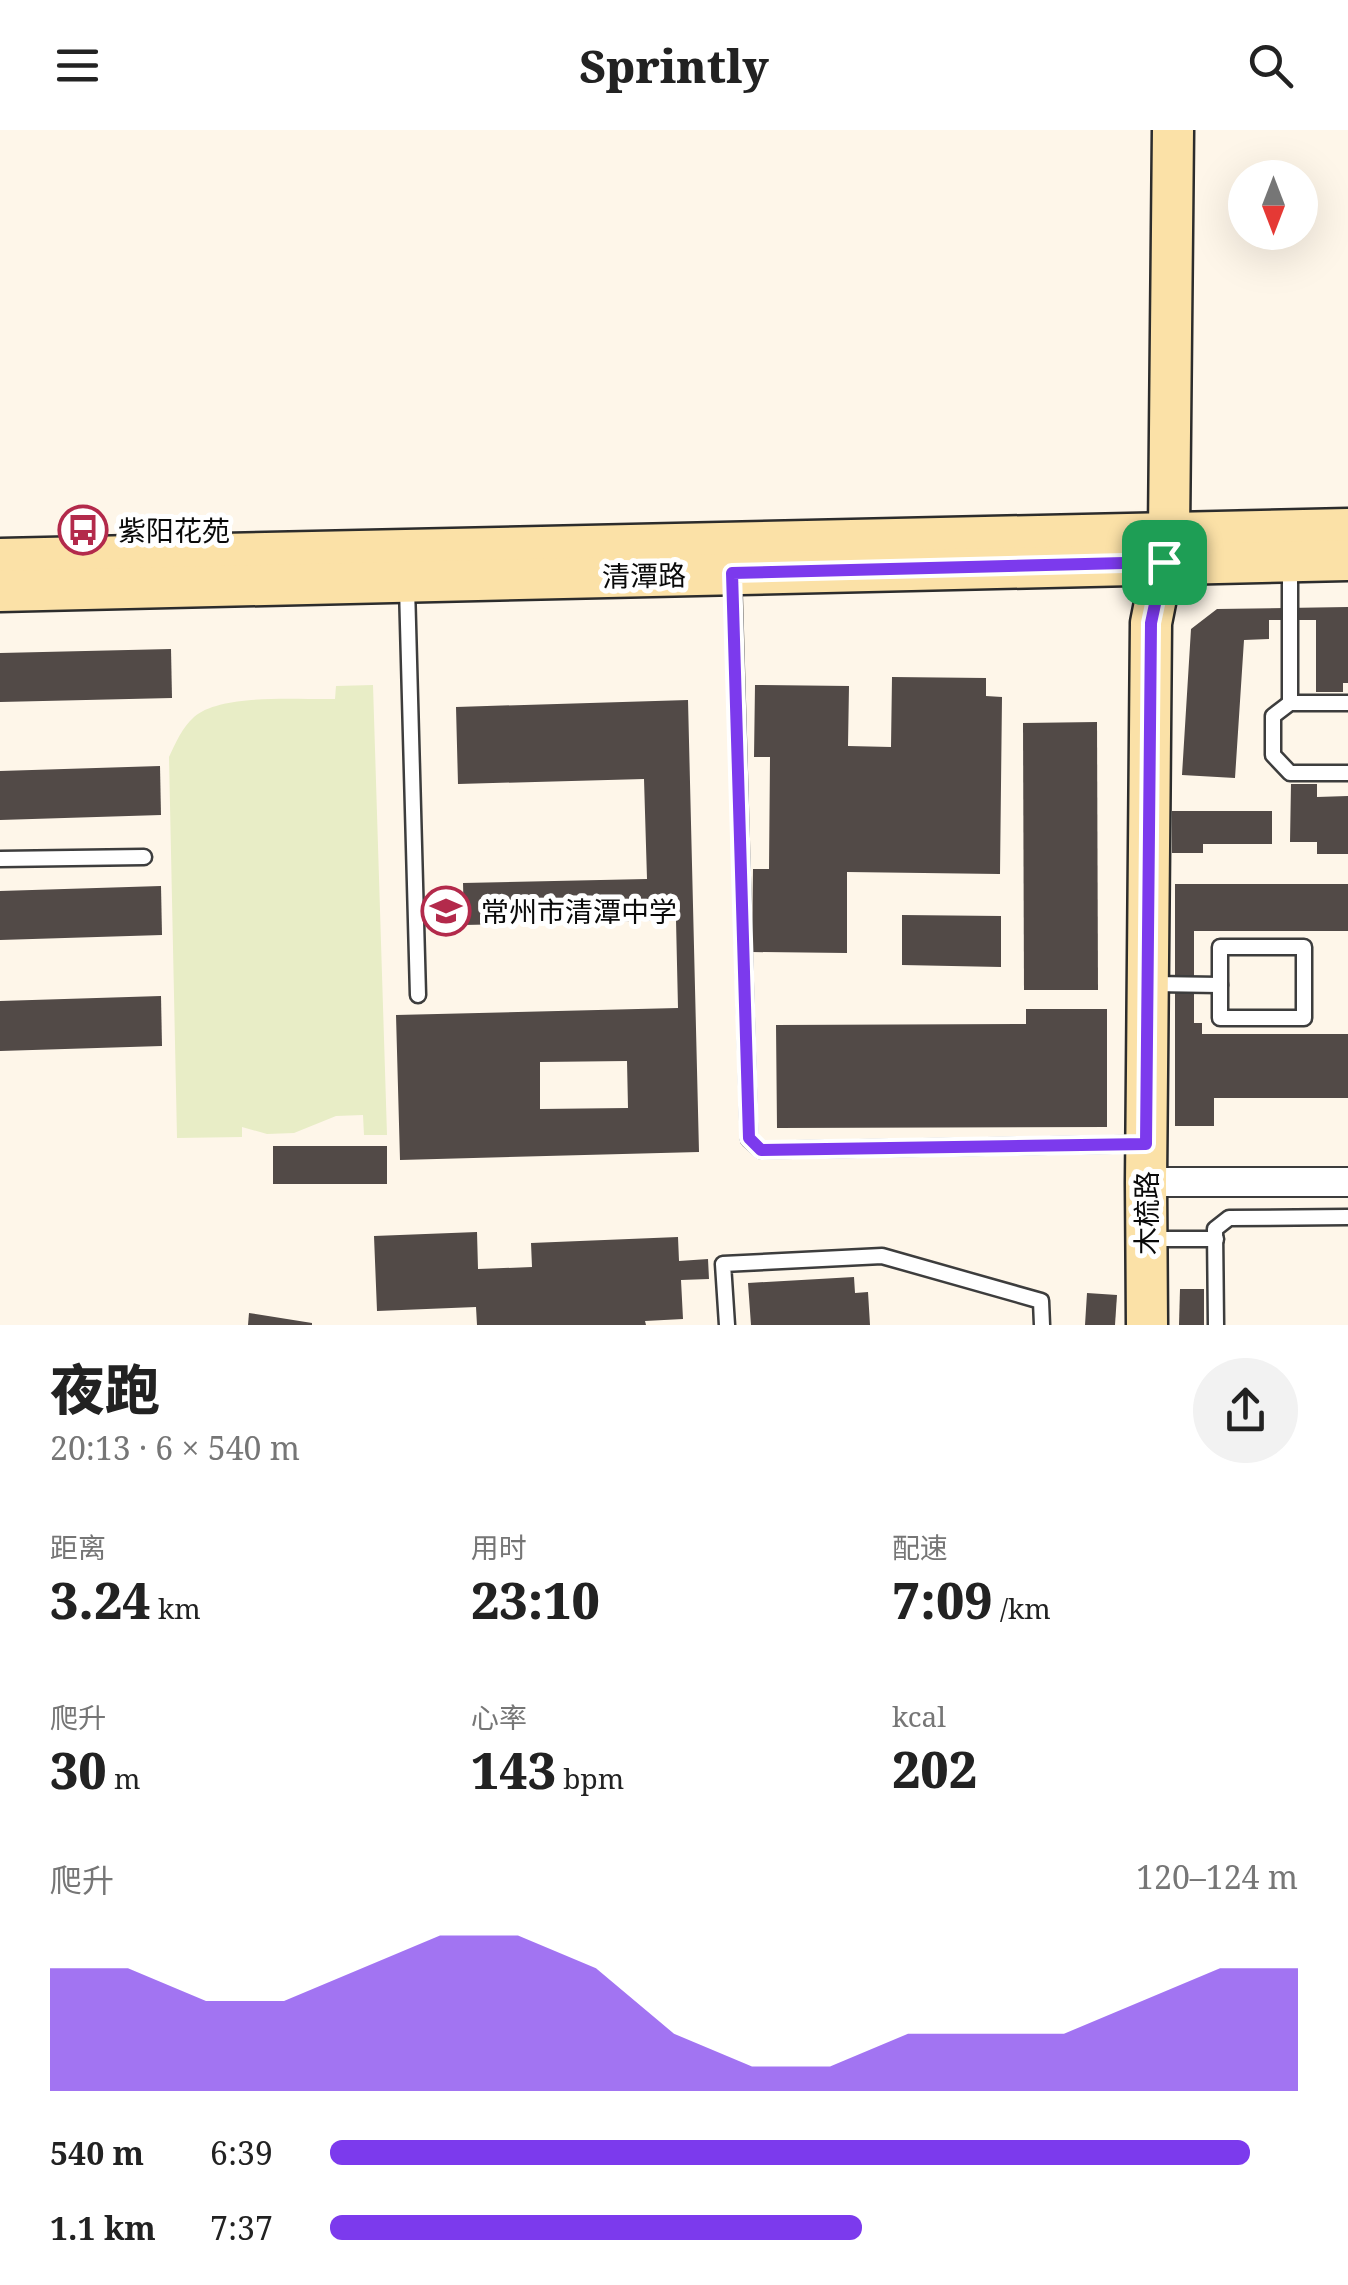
<!DOCTYPE html>
<html lang="zh">
<head>
<meta charset="utf-8">
<style>
  :root { --surface:#fff; --page:#f2f2f2; --text:#222; --muted:#767676; --accent:#7c3aed }
  body { margin:0; font-family:"Noto Serif","Noto Sans SC",serif; background:var(--page); color:var(--text); height:100vh; display:flex; flex-direction:column; font-size:38px; white-space:nowrap }
  * { box-sizing:border-box; margin:0 }
  p { font-size:32px; color:var(--muted) }
  .icon { flex:none; width:55px; height:55px; fill:none; stroke:currentColor; stroke-width:2; stroke-linecap:round; stroke-linejoin:round }
  .map { position:relative; height:1195px; overflow:hidden }
  .sheet { display:flex; flex-direction:column; background:var(--surface); flex:1 }
  .sheet>* { flex:none }
  .needle { width:65px; rotate:180deg }
  .buttons { position:absolute; left:1228px; top:30px; display:grid; gap:20px }
  .buttons a { display:grid; place-items:center; width:90px; height:90px; border-radius:50%; background:var(--surface); box-shadow:0 10px 40px #0002; font-size:50px }
  .pin { position:absolute; display:grid; place-items:center; width:85px; height:85px; color:#fff; margin:-42px; border-radius:20px; box-shadow:0 5px 15px #0006 }
  .round { display:grid; place-items:center; flex:none; width:105px; height:105px; border-radius:52px; background:var(--page) }
  .head { display:flex; align-items:center; justify-content:space-between; height:170px; padding:0 50px }
  h1 { font-size:55px; font-weight:800; line-height:75px }
  .metrics { display:grid; grid-template-columns:repeat(3,1fr); gap:15px; height:170px; padding:10px 50px }
  .metrics div { display:grid; align-content:center }
  .metrics b { font-size:50px; font-weight:800 }
  .metrics small { font-size:28px; font-weight:400 }
  .metrics p { font-size:28px }
  .chart { height:280px; padding:20px 50px }
  .chart p { display:flex; justify-content:space-between }
  .chart svg { width:100%; height:180px; margin-top:10px; fill:var(--accent); opacity:.7 }
  ul { padding:0 50px; list-style:none; font-size:32px }
  li { display:grid; grid-template-columns:160px 120px 1fr; align-items:center; height:75px }
  li i { height:25px; border-radius:12px; background:var(--accent) }
  header { display:flex; justify-content:space-between; align-items:center; height:130px; padding:0 50px; background:var(--surface); font-size:45px; font-weight:800 }
  .map>svg:first-child { display:block }
  .pitch { fill:#e8edc6 }
  .building { fill:#524a47; fill-rule:evenodd }
  .lines { fill:none; stroke-linecap:round; stroke-linejoin:round }
  .lane-casing { stroke:#3d3d3d; stroke-width:19 }
  .street-casing { stroke:#3d3d3d; stroke-width:32 }
  .secondary-casing { stroke:#2c2c2c; stroke-width:45 }
  .lane { stroke:#fff; stroke-width:14 }
  .street { stroke:#fff; stroke-width:28 }
  .secondary { stroke:#fbe1a7; stroke-width:40 }
  .route-casing { stroke:#fff; stroke-width:20 }
  .route { stroke:#7c3aed; stroke-width:12 }
  .labels { text-anchor:middle; dominant-baseline:central; stroke-width:10; stroke-linejoin:round; paint-order:stroke }
  .poi-label { font-size:28px; fill:#0a0a0a; stroke:#fff; text-anchor:start }
  .street-label { font-size:28px; fill:#0a0a0a; stroke:#fff }
</style>
</head>
<body>
<header><svg class="icon" aria-label="menu" viewBox="0 0 24 24"><path d="M4 6h16M4 12h16M4 18h16"/></svg>Sprintly<svg class="icon" aria-label="search" viewBox="0 0 24 24"><circle cx="10" cy="10" r="6"/><path d="M15 15l6 6"/></svg></header>
<div class="map">
<svg width="1348" height="1195" viewBox="0 0 1348 1195">
  <rect width="100%" height="100%" fill="#fef6e9"/>
  <path class="pitch" d="M 373,555 L 387,1005 L 364,1005 L 363,985 L 336,986 L 294,1003 L 267,1004 L 242,997 L 242,1007 L 177,1008 L 169,627 C 176,612 182,598 194,587 C 221,563 299,570 335,569 L 336,556 Z"/>
  <g class="building">
    <polygon points="1348,477 1348,553 1343,553 1343,562 1316,562 1316,490 1269,490 1269,509 1244,510 1235,648 1182,645 1191,499 1217,479"/>
    <polygon points="171,519 172,568 0,572 0,523"/>
    <polygon points="892,547 986,548 986,566 1002,567 1000,744 847,742 847,823 752,822 753,739 769,739 770,627 754,627 755,555 849,556 848,616 891,617"/>
    <path d="M 688,570 L 699,1022 L 400,1030 L 396,885 L 678,878 L 676,790 L 464,795 L 463,753 L 647,749 L 644,649 L 458,654 L 456,577 ZM 627,931 L 628,978 L 540,979 L 540,932 Z"/>
    <polygon points="1097,592 1098,860 1024,860 1023,593"/>
    <polygon points="160,636 161,685 0,690 0,641"/>
    <polygon points="1291,654 1317,654 1317,667 1348,666 1348,724 1317,724 1317,712 1290,712"/>
    <polygon points="1172,681 1272,681 1272,714 1203,714 1203,723 1172,723"/>
    <polygon points="1175,754 1348,754 1348,801 1194,801 1194,893 1202,893 1202,904 1348,904 1348,968 1214,968 1214,996 1175,996"/>
    <polygon points="161,756 162,805 0,810 0,761"/>
    <polygon points="902,785 1001,786 1001,837 902,835"/>
    <polygon points="161,866 162,916 0,921 0,871"/>
    <polygon points="1026,879 1107,879 1107,997 777,998 776,895 1026,894"/>
    <rect x="273" y="1016" width="114" height="38"/>
    <polygon points="477,1102 478,1139 532,1137 531,1113 678,1107 679,1131 708,1129 709,1149 681,1150 683,1189 645,1191 646,1195 477,1195 476,1177 377,1181 374,1106"/>
    <polygon points="854,1147 855,1163 868,1162 870,1195 751,1195 748,1153"/>
    <polygon points="1180,1159 1204,1159 1204,1195 1179,1195"/>
    <polygon points="1087,1163 1117,1165 1115,1195 1085,1195"/>
    <polygon points="249,1183 312,1193 312,1195 248,1195"/>
  </g>
  <g class="lines">
    <g class="lane-casing">
      <g id="lane">
        <polyline points="1290,436 1290,573"/>
        <polyline points="733,446 749,1009 761,1020 1145,1014"/>
        <polyline points="407,457 418,865"/>
        <polyline points="1348,573 1290,573 1273,586 1273,625 1290,643 1348,643"/>
        <polyline points="0,729 144,727"/>
        <rect x="1220" y="817" width="84" height="71"/>
        <polyline points="1153,854 1220,855"/>
        <polyline points="1151,1109 1216,1109"/>
        <polyline points="727,1195 723,1134 882,1126 1041,1171 1042,1195"/>
        <polyline points="1216,1195 1215,1099 1229,1088 1348,1087"/>
      </g>
    </g>
    <g class="street-casing">
      <polyline id="street" points="1146,1052 1348,1052"/>
    </g>
    <g class="secondary-casing">
      <g id="secondary">
        <polyline points="0,429 1348,399"/>
        <polyline points="0,461 1348,430"/>
        <polyline points="1147,1195 1146,1052 1151,493 1169,402 1173,0"/>
      </g>
    </g>
    <use href="#lane" class="lane"/>
    <use href="#street" class="street"/>
    <use href="#secondary" class="secondary"/>
  </g>
  <g class="lines">
    <g class="route-casing">
      <polygon id="route" points="1164,432 1151,493 1146,1014 761,1020 749,1008 732,443"/>
    </g>
    <use href="#route" class="route"/>
  </g>
  <defs>
    <g id="bus-ring" transform="scale(2.5)"><circle r="9.5" fill="#fff" stroke="#b32a4b" stroke-width="1.5"/><path d="M-5-6H5V4H4V6H2V4H-2V6H-4V4H-5ZM-3.5-4V0h7V-4ZM-3.5 1.2v1.5H-2V1.2ZM2 1.2v1.5H3.5V1.2Z" fill="#b32a4b"/></g>
    <g id="school-ring" transform="scale(2.5)"><circle r="9.5" fill="#fff" stroke="#b32a4b" stroke-width="1.5"/><path d="M0-5L7-2L0 1L-7-2ZM-4 1L0 2.5L4 1V4Q0 6-4 4Z" fill="#b32a4b"/></g>
  </defs>
  <g fill-rule="evenodd">
    <use href="#bus-ring" x="83" y="400"/>
    <use href="#school-ring" x="446" y="781"/>
  </g>
  <g class="labels">
    <g class="poi-label">
      <text x="118" y="400">紫阳花苑</text>
      <text x="481" y="781">常州市清潭中学</text>
    </g>
    <g class="street-label">
      <text transform="translate(644 445) rotate(-1)">清潭路</text>
      <text transform="translate(1146 1083) rotate(-90)">木梳路</text>
    </g>
  </g>
</svg>
<div class="buttons">
<a><svg class="needle" viewBox="-14 -14 28 28"><path d="M0-13l5 13h-10z" fill="#e53935"/><path d="M0 13l5-13h-10z" fill="#767676"/></svg></a>
</div>
<div class="pin" style="left:1164px;top:432px;background:#1e9e55"><svg class="icon" aria-label="arrive" viewBox="0 0 24 24"><path d="M6 21V4h12l-3 4 3 4H6"/></svg></div>
</div>
<section class="sheet">
<div class="head"><div><h1>夜跑</h1><p>20:13 · 6 × 540 m</p></div><a class="round"><svg class="icon" aria-label="share" viewBox="0 0 24 24"><path d="M12 15V3M7 8l5-5 5 5M5 13v7h14v-7"/></svg></a></div>
<div class="metrics">
<div><p>距离</p><b>3.24<small> km</small></b></div>
<div><p>用时</p><b>23:10</b></div>
<div><p>配速</p><b>7:09<small> /km</small></b></div>
</div>
<div class="metrics">
<div><p>爬升</p><b>30<small> m</small></b></div>
<div><p>心率</p><b>143<small> bpm</small></b></div>
<div><p>kcal</p><b>202</b></div>
</div>
<div class="chart"><p><span>爬升</span>120–124 m</p>
<svg viewBox="0 0 160 44" preserveAspectRatio="none"><path d="M0 44V14L10 14L20 22L30 22L40 14L50 6L60 6L70 14L80 30L90 38L100 38L110 30L120 30L130 30L140 22L150 14L160 14V44z"/></svg>
</div>
<ul>
<li><b>540 m</b>6:39<i style="width:95%"></i></li>
<li><b>1.1 km</b>7:37<i style="width:55%"></i></li>
</ul>
</section>
</body>
</html>
